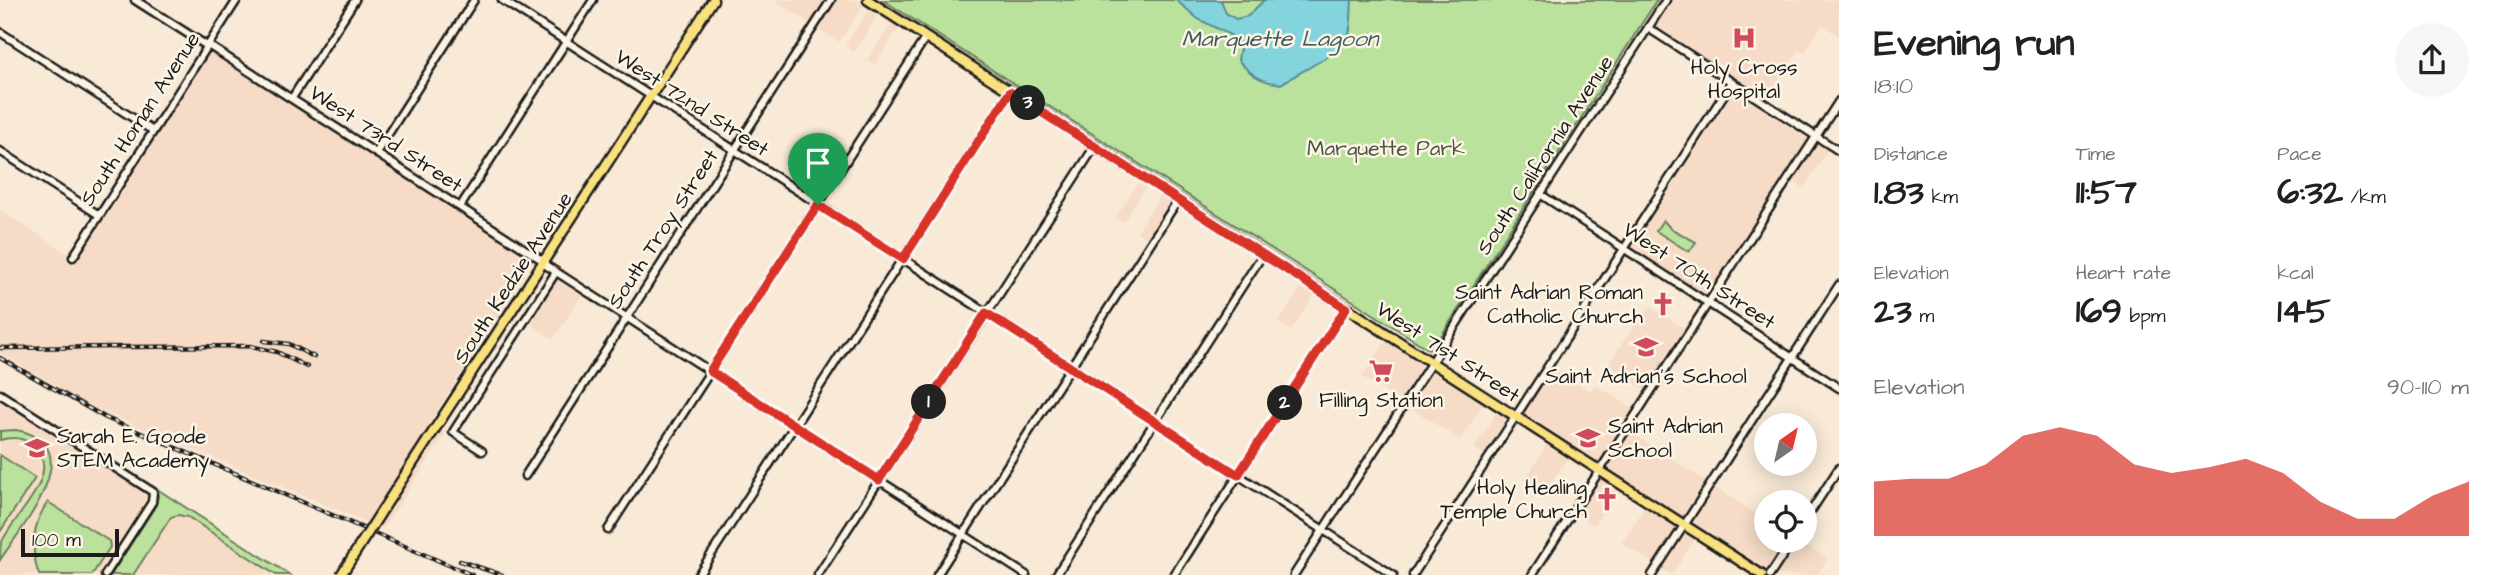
<!DOCTYPE html>
<html lang="en">
<head>
<meta charset="utf-8">
<style>
  :root { --surface:#fff; --page:#f6f6f6; --text:#202124; --muted:#757577; --accent:#d93025 }
  body { margin:0; font-family:"Architects Daughter",sans-serif; background:var(--page); color:var(--text); height:100vh; display:flex; flex-direction:column; font-size:26px; white-space:nowrap }
  * { box-sizing:border-box; margin:0 }
  p { font-size:23px; color:var(--muted) }
  .icon { flex:none; width:38px; height:38px; fill:none; stroke:currentColor; stroke-width:2; stroke-linecap:round; stroke-linejoin:round }
  .map { position:relative; flex:1; overflow:hidden }
  .sheet { display:flex; flex-direction:column; background:var(--surface); width:665px }
  .sheet>* { flex:none }
  .needle { width:46px; rotate:34deg }
  .tools { position:absolute; left:1754px; top:413px; display:grid; gap:14px }
  .tools a { display:grid; place-items:center; width:63px; height:63px; border-radius:50%; background:var(--surface); box-shadow:0 4px 18px #0003; font-size:35px }
  .scale { position:absolute; left:21px; bottom:18px; width:98px; box-sizing:border-box; padding-left:7px; border:4px solid #1c1c1c; border-top:0; font-size:19px; line-height:24px; white-space:nowrap; color:#1c1c1c; -webkit-text-stroke:5px #fcf5e5; paint-order:stroke }
  .pin { position:absolute; display:grid; place-items:center; width:60px; height:60px; color:#fff; margin:-72px -30px; border-radius:50% 50% 50% 0; rotate:-45deg; box-shadow:0 0 7px #0007 }
  .pin .icon { rotate:45deg }
  .km { position:absolute; width:35px; height:35px; margin:-18px; border-radius:50%; background:#222; color:#fff; font-size:19px; line-height:35px; text-align:center }
  .round { display:grid; place-items:center; flex:none; width:74px; height:74px; border-radius:37px; background:var(--page) }
  .head { display:flex; align-items:center; justify-content:space-between; height:119px; padding:0 35px }
  h1 { font-size:38px; font-weight:700; line-height:52px }
  .metrics { display:grid; grid-template-columns:repeat(3,1fr); gap:10px; height:119px; padding:7px 35px }
  .metrics div { display:grid; align-content:center }
  .metrics b { font-size:35px; font-weight:700 }
  .metrics small { font-size:19px; font-weight:400 }
  .metrics p { font-size:19px }
  .chart { height:196px; padding:14px 35px }
  .chart p { display:flex; justify-content:space-between }
  .chart svg { width:100%; height:126px; margin-top:7px; fill:var(--accent); opacity:.7 }
  main { display:flex; flex:1; min-height:0 }
  .map>svg:first-child { display:block }
  .built { fill:#f6dcc6 }
  .green { fill:#bae29d; stroke:#6b7f5c; stroke-width:2 }
  .water { fill:#84d4de; stroke:#5a8a90; stroke-width:2 }
  .lines { fill:none; stroke-linecap:round; stroke-linejoin:round }
  .minor-casing { stroke:#1c1c1c; stroke-width:11 }
  .major-casing { stroke:#1c1c1c; stroke-width:13 }
  .minor { stroke:#fcf5e5; stroke-width:6 }
  .major { stroke:#fae180; stroke-width:8 }
  .rail-casing { stroke:#1c1c1c; stroke-width:4.5 }
  .rail { stroke:#fcf5e5; stroke-width:2; stroke-dasharray:5; stroke-linecap:butt }
  .major-bridge-casing { stroke:#1c1c1c; stroke-width:13; stroke-linecap:butt }
  .major-bridge { stroke:#fae180; stroke-width:8 }
  .route-casing { stroke:#fff; stroke-width:14 }
  .route { stroke:#d93025; stroke-width:9 }
  .labels { text-anchor:middle; dominant-baseline:central; stroke-width:5; stroke-linejoin:round; paint-order:stroke }
  .poi-label { font-size:21px; fill:#1c1c1c; stroke:#fcf5e5 }
  .street-label { font-size:21px; fill:#1c1c1c; stroke:#fcf5e5 }
  .park-label { font-size:21px; fill:#4b5743; stroke:#fcf5e5 }
  .water-label { font-size:23px; font-style:italic; fill:#405c60; stroke:#fcf5e5 }
</style>
</head>
<body>
<main>
<div class="map">
<svg width="1839" height="575" viewBox="0 0 1839 575">
  <rect width="100%" height="100%" fill="#f9ead7"/>
  <filter id="ink" filterUnits="userSpaceOnUse"><feTurbulence type="fractalNoise" baseFrequency=".0143" numOctaves="2"/><feDisplacementMap in="SourceGraphic" scale="14" xChannelSelector="R" yChannelSelector="G"/><feConvolveMatrix kernelMatrix="1 2 1 2 8 2 1 2 1" color-interpolation-filters="sRGB"/></filter>
  <g filter="url(#ink)">
    <g class="built">
      <polygon points="774,0 827,0 811,24"/>
      <polygon points="837,0 857,0 864,5 839,42 818,29"/>
      <polygon points="1673,0 1839,0 1839,36 1822,25 1805,53 1799,50 1767,98 1656,26"/>
      <polygon points="870,8 879,14 854,52 845,46"/>
      <polygon points="892,23 900,27 874,65 867,60"/>
      <polygon points="210,50 535,258 430,422 446,433 383,529 94,408 0,353 0,210 78,260"/>
      <polygon points="1732,90 1809,139 1706,297 1630,248"/>
      <polygon points="1817,143 1828,150 1804,188 1793,181"/>
      <polygon points="1139,182 1146,186 1123,223 1115,218"/>
      <polygon points="1160,195 1171,202 1148,239 1137,232"/>
      <polygon points="556,278 582,295 553,340 528,322"/>
      <polygon points="1302,286 1315,294 1291,331 1278,323"/>
      <polygon points="1651,307 1685,329 1645,390 1608,365 1638,319"/>
      <polygon points="1386,341 1422,365 1400,401 1362,377"/>
      <polygon points="1553,367 1590,391 1595,384 1634,409 1599,462 1523,413"/>
      <polygon points="1431,371 1484,403 1460,440 1408,406"/>
      <polygon points="0,400 148,496 98,575 0,575"/>
      <polygon points="1497,412 1508,419 1484,455 1474,448"/>
      <polygon points="1630,432 1706,481 1683,517 1607,468"/>
      <polygon points="1547,444 1568,458 1544,494 1524,481"/>
      <polygon points="1600,478 1617,489 1594,526 1576,514"/>
      <polygon points="1713,486 1766,520 1766,541 1787,541 1767,571 1691,521"/>
      <polygon points="1645,507 1676,527 1653,563 1621,543"/>
      <polygon points="178,515 188,517 276,575 133,575 171,517"/>
      <polygon points="1684,532 1695,539 1672,575 1660,568"/>
      <polygon points="1797,541 1828,558 1817,575 1775,575"/>
    </g>
    <g class="green">
      <polygon points="883,0 1657,0 1434,347 1428,349"/>
      <polygon points="1663,220 1670,228 1696,242 1689,252 1656,231"/>
      <path d="M 16,430 C 93,444 21,528 0,560 C 0,555 0,548 1,544 C 11,517 68,472 31,444 C 22,437 11,437 0,440 L 0,431 Z"/>
      <polygon points="0,455 35,478 0,532"/>
      <polygon points="154,487 290,575 276,575 188,517 178,515 171,517 133,575 111,575 156,505 158,496"/>
      <path d="M 48,502 L 109,541 L 110,547 L 92,575 L 39,575 C 30,550 32,524 48,502 Z"/>
    </g>
    <path class="water" d="M 1176,0 L 1221,0 L 1226,13 L 1236,19 L 1248,16 L 1264,0 L 1352,0 C 1351,13 1352,32 1346,43 C 1340,52 1294,75 1281,84 C 1261,82 1251,75 1238,60 L 1240,48 L 1236,38 L 1198,19 Z"/>
    <g class="lines">
      <g class="minor-casing">
        <g id="minor">
          <polyline points="135,0 207,46"/>
          <polyline points="502,0 1393,575"/>
          <polyline points="1648,28 1839,151"/>
          <polyline points="0,32 153,131"/>
          <polyline points="208,45 545,262"/>
          <polyline points="292,98 355,0"/>
          <polyline points="0,151 99,215"/>
          <polyline points="376,153 474,0"/>
          <polyline points="1540,194 1839,388"/>
          <polyline points="460,207 593,0"/>
          <polyline points="73,257 237,0"/>
          <polyline points="544,264 1026,575"/>
          <polyline points="0,394 153,492 152,502 105,575"/>
          <polyline points="482,451 453,432 556,272"/>
          <polyline points="525,476 831,0"/>
          <polyline points="1804,522 1839,468"/>
          <polyline points="608,530 926,37"/>
          <polyline points="698,575 1010,92"/>
          <polyline points="818,575 1095,146"/>
          <polyline points="937,575 1178,200"/>
          <polyline points="1056,575 1263,254"/>
          <polyline points="1174,575 1346,308"/>
          <polyline points="1294,575 1666,0"/>
          <polyline points="1413,575 1732,82"/>
          <polyline points="1532,575 1839,101"/>
          <polyline points="1652,575 1839,285"/>
          <polyline points="1770,575 1792,541"/>
        </g>
      </g>
      <g class="major-casing">
        <g id="major">
          <polyline points="868,0 1762,575"/>
          <polyline points="383,509 713,0"/>
        </g>
      </g>
      <use href="#minor" class="minor"/>
      <use href="#major" class="major"/>
      <g class="rail-casing">
        <g id="rail">
          <polyline points="264,341 289,344 314,357"/>
          <polyline points="0,348 250,346 277,352 307,367"/>
          <polyline points="0,358 106,418 472,575"/>
          <polyline points="460,561 502,575"/>
        </g>
      </g>
      <use href="#rail" class="rail"/>
      <g class="major-bridge-casing">
        <polyline id="major-bridge" points="341,575 383,509"/>
      </g>
      <use href="#major-bridge" class="major-bridge"/>
    </g>
  </g>
  <g class="lines" filter="url(#ink)">
    <g class="route-casing">
      <polygon id="route" points="1010,92 1346,308 1238,475 986,313 879,480 710,371 818,205 903,259"/>
    </g>
    <use href="#route" class="route"/>
  </g>
  <defs>
    <g id="hospital-bare" transform="scale(1.89)"><path d="M-5-5h3v3.5h4V-5h3V5h-3V1.5h-4V5h-3Z" fill="#d1495b" stroke="#fcf5e5" stroke-width="2.5" paint-order="stroke"/></g>
    <g id="church-bare" transform="scale(1.89)"><path d="M-1.2-6h2.4v3.5h3.3v2.4h-3.3V6h-2.4V-.1h-3.3v-2.4h3.3Z" fill="#d1495b" stroke="#fcf5e5" stroke-width="2.5" paint-order="stroke"/></g>
    <g id="school-bare" transform="scale(1.89)"><path d="M0-5L7-2L0 1L-7-2ZM-4 1L0 2.5L4 1V4Q0 6-4 4Z" fill="#d1495b" stroke="#fcf5e5" stroke-width="2.5" paint-order="stroke"/></g>
    <g id="supermarket-bare" transform="scale(1.89)"><path d="M-6-5.5h2.5l.6 2H6L4.5 2H-2.5L-4.4-4H-6ZM-1.5 3.2a1.3 1.3 0 1 0 .1 0ZM3 3.2a1.3 1.3 0 1 0 .1 0Z" fill="#d1495b" stroke="#fcf5e5" stroke-width="2.5" paint-order="stroke"/></g>
  </defs>
  <g fill-rule="evenodd">
    <use href="#hospital-bare" x="1744" y="38"/>
    <use href="#church-bare" x="1663" y="304"/>
    <use href="#school-bare" x="1646" y="347"/>
    <use href="#supermarket-bare" x="1381" y="371"/>
    <use href="#school-bare" x="1588" y="438"/>
    <use href="#school-bare" x="37" y="448"/>
    <use href="#church-bare" x="1607" y="499"/>
  </g>
  <g class="labels">
    <g class="poi-label">
      <text x="1744" y="67">Holy Cross<tspan x="1744" dy="24">Hospital</tspan></text>
      <text x="1643" y="292" text-anchor="end">Saint Adrian Roman<tspan x="1643" dy="24">Catholic Church</tspan></text>
      <text x="1646" y="376">Saint Adrian's School</text>
      <text x="1381" y="400">Filling Station</text>
      <text x="1608" y="426" text-anchor="start">Saint Adrian<tspan x="1608" dy="24">School</tspan></text>
      <text x="57" y="436" text-anchor="start">Sarah E. Goode<tspan x="57" dy="24">STEM Academy</tspan></text>
      <text x="1587" y="487" text-anchor="end">Holy Healing<tspan x="1587" dy="24">Temple Church</tspan></text>
    </g>
    <g class="street-label">
      <text transform="translate(692 103) rotate(33)">West 72nd Street</text>
      <text transform="translate(140 119) rotate(-57)">South Homan Avenue</text>
      <text transform="translate(386 139) rotate(33)">West 73rd Street</text>
      <text transform="translate(1545 155) rotate(-57)">South California Avenue</text>
      <text transform="translate(663 229) rotate(-57)">South Troy Street</text>
      <text transform="translate(1699 276) rotate(33)">West 70th Street</text>
      <text transform="translate(513 278) rotate(-57)">South Kedzie Avenue</text>
      <text transform="translate(1448 352) rotate(33)">West 71st Street</text>
    </g>
    <g class="park-label">
      <text x="1386" y="148">Marquette Park</text>
    </g>
    <g class="water-label">
      <text x="1280" y="39">Marquette Lagoon</text>
    </g>
  </g>
</svg>
<div class="tools">
<a><svg class="needle" viewBox="-14 -14 28 28"><path d="M0-13l5 13h-10z" fill="#e53935"/><path d="M0 13l5-13h-10z" fill="#757577"/></svg></a>
<a><svg class="icon" aria-label="locate" viewBox="0 0 24 24"><circle cx="12" cy="12" r="6"/><path d="M12 2v4M12 18v4M2 12h4M18 12h4"/></svg></a>
</div>
<div class="scale">100 m</div>
<div class="pin" style="left:818px;top:205px;background:#1e9e55"><svg class="icon" aria-label="arrive" viewBox="0 0 24 24"><path d="M6 21V4h12l-3 4 3 4H6"/></svg></div>
<b class="km" style="left:929px;top:402px">1</b>
<b class="km" style="left:1285px;top:403px">2</b>
<b class="km" style="left:1028px;top:103px">3</b>
</div>
<section class="sheet">
<div class="head"><div><h1>Evening run</h1><p>18:10</p></div><a class="round"><svg class="icon" aria-label="share" viewBox="0 0 24 24"><path d="M12 15V3M7 8l5-5 5 5M5 13v7h14v-7"/></svg></a></div>
<div class="metrics">
<div><p>Distance</p><b>1.83<small> km</small></b></div>
<div><p>Time</p><b>11:57</b></div>
<div><p>Pace</p><b>6:32<small> /km</small></b></div>
</div>
<div class="metrics">
<div><p>Elevation</p><b>23<small> m</small></b></div>
<div><p>Heart rate</p><b>169<small> bpm</small></b></div>
<div><p>kcal</p><b>145</b></div>
</div>
<div class="chart"><p><span>Elevation</span>90–110 m</p>
<svg viewBox="0 0 160 44" preserveAspectRatio="none"><path d="M0 44V25L10 24L20 24L30 19L40 9L50 6L60 9L70 19L80 22L90 20L100 17L110 22L120 32L130 38L140 38L150 30L160 25V44z"/></svg>
</div>
</section>
</main>
</body>
</html>
